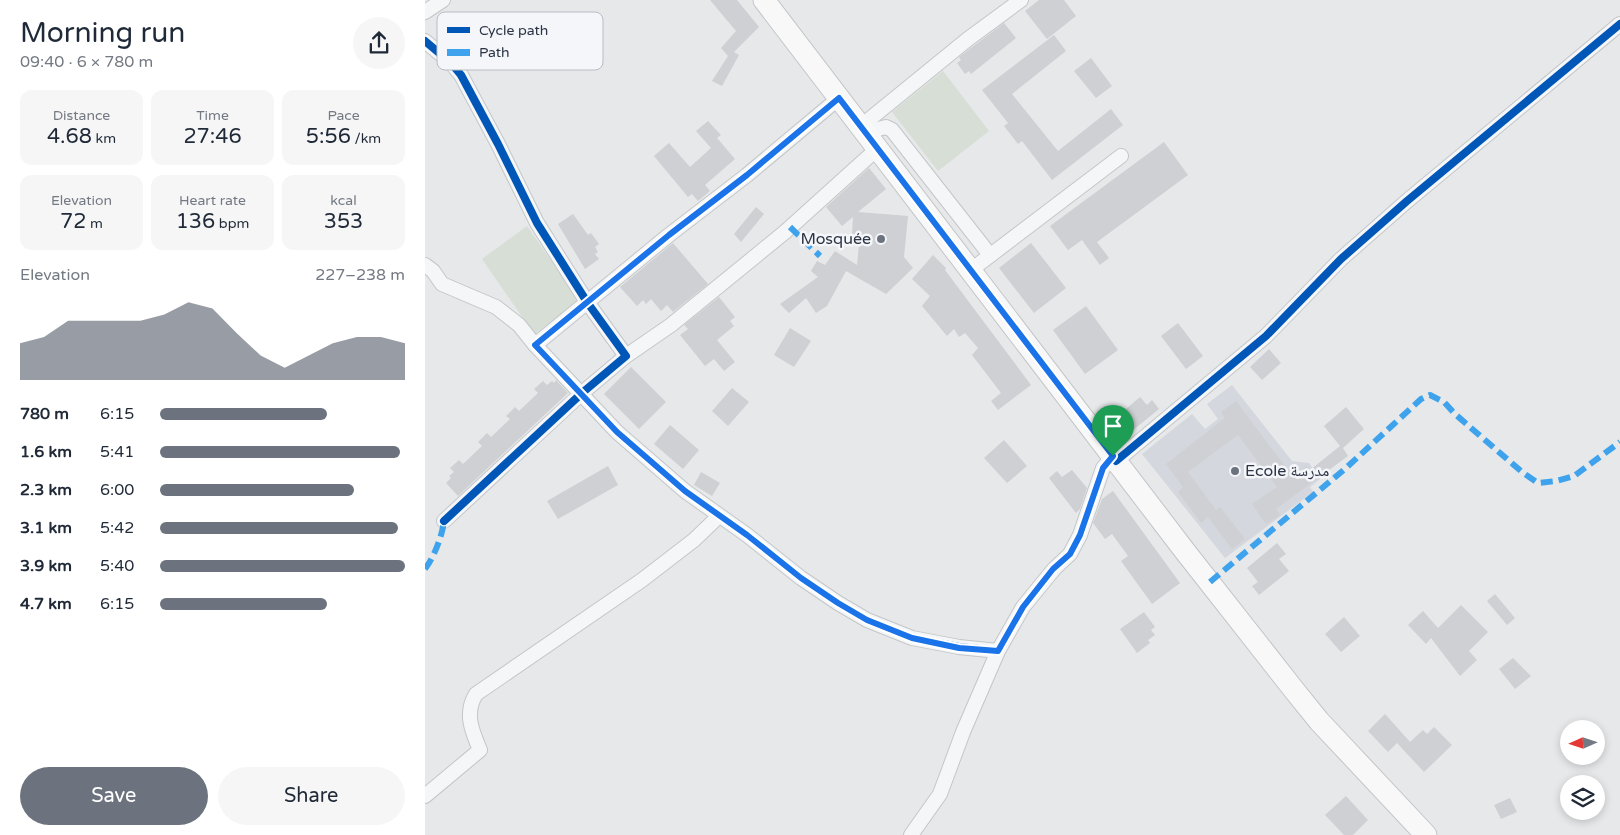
<!DOCTYPE html>
<html lang="en">
<head>
<meta charset="utf-8">
<style>
  :root { --surface:#fff; --page:#f6f6f7; --text:#1f2937; --muted:#747a83; --accent:#6c737f }
  body { margin:0; font-family:"Varela Round","Noto Naskh Arabic",sans-serif; background:var(--page); color:var(--text); height:100vh; display:flex; flex-direction:column; font-size:19px; white-space:nowrap }
  * { box-sizing:border-box; margin:0 }
  p { font-size:16px; color:var(--muted) }
  .icon { flex:none; width:28px; height:28px; fill:none; stroke:currentColor; stroke-width:2; stroke-linecap:round; stroke-linejoin:round }
  .map { position:relative; flex:1; overflow:hidden }
  .panel { display:flex; flex-direction:column; background:var(--surface); width:425px }
  .panel>* { flex:none }
  .needle { width:32px; rotate:267deg }
  .tools { position:absolute; left:1135px; top:720px; display:grid; gap:10px }
  .tools a { display:grid; place-items:center; width:45px; height:45px; border-radius:50%; background:var(--surface); box-shadow:0 2px 8px #0003; font-size:25px }
  .pin { position:absolute; display:grid; place-items:center; width:42px; height:42px; color:#fff; margin:-51px -21px; border-radius:50% 50% 50% 0; rotate:-45deg; box-shadow:0 0 5px #0007 }
  .pin .icon { rotate:45deg }
  .round { display:grid; place-items:center; flex:none; width:52px; height:52px; border-radius:26px; background:var(--page) }
  .headline { display:flex; align-items:center; justify-content:space-between; height:85px; padding:0 20px }
  h1 { font-size:28px; font-weight:600; line-height:38px }
  .stats { display:grid; grid-template-columns:repeat(3,1fr); gap:8px; height:85px; padding:5px 20px }
  .stats div { display:grid; align-content:center; border-radius:12px; background:var(--page); text-align:center }
  .stats b { font-size:21px; font-weight:600 }
  .stats small { font-size:14px; font-weight:400 }
  .stats p { font-size:14px }
  .chart { height:140px; padding:10px 20px }
  .chart p { display:flex; justify-content:space-between }
  .chart svg { width:100%; height:90px; margin-top:5px; fill:var(--accent); opacity:.7 }
  .cta { display:flex; gap:10px; margin-top:auto; padding:10px 20px }
  .cta a { flex:1; height:58px; border-radius:30px; background:var(--accent); color:#fff; font-size:20px; font-weight:600; line-height:58px; text-align:center }
  .cta a+a { background:var(--page); color:var(--text) }
  ul { padding:0 20px; list-style:none; font-size:16px }
  li { display:grid; grid-template-columns:80px 60px 1fr; align-items:center; height:38px }
  li i { height:12px; border-radius:6px; background:var(--accent) }
  main { display:flex; flex:1; min-height:0 }
  .map>svg:first-child { display:block }
  .built { fill:#d4d7dd }
  .green { fill:#d6ded6 }
  .building { fill:#ced0d3 }
  .lines { fill:none; stroke-linecap:round; stroke-linejoin:round }
  .minor-casing { stroke:#c4c6c8; stroke-width:16 }
  .primary-casing { stroke:#c2c5c8; stroke-width:23 }
  .minor { stroke:#f5f6f7; stroke-width:14 }
  .primary { stroke:#f8f8f8; stroke-width:21 }
  .quiet { stroke:#3ea3ec; stroke-width:6; stroke-dasharray:12 6; stroke-linecap:butt }
  .cycleway-casing { stroke:#f4f6f9; stroke-width:11 }
  .cycleway { stroke:#0057b8; stroke-width:8 }
  .route-casing { stroke:#fff; stroke-width:10 }
  .route { stroke:#1a73e8; stroke-width:6 }
  .poi-dot { fill:#6c737f; stroke:#f4f6f9; stroke-width:2 }
  .labels { text-anchor:middle; dominant-baseline:central; stroke-width:5; stroke-linejoin:round; paint-order:stroke }
  .poi-label { font-size:16px; fill:#2b3445; stroke:#f4f6f9; text-anchor:end }
  .key { fill:#f4f6f9; stroke:#b8bcc3; stroke-width:1 }
  .key-label { font-size:14px; fill:#2b3445 }
</style>
</head>
<body>
<main>
<section class="panel">
<div class="headline"><div><h1>Morning run</h1><p>09:40 · 6 × 780 m</p></div><a class="round"><svg class="icon" aria-label="share" viewBox="0 0 24 24"><path d="M12 15V3M7 8l5-5 5 5M5 13v7h14v-7"/></svg></a></div>
<div class="stats">
<div><p>Distance</p><b>4.68<small> km</small></b></div>
<div><p>Time</p><b>27:46</b></div>
<div><p>Pace</p><b>5:56<small> /km</small></b></div>
</div>
<div class="stats">
<div><p>Elevation</p><b>72<small> m</small></b></div>
<div><p>Heart rate</p><b>136<small> bpm</small></b></div>
<div><p>kcal</p><b>353</b></div>
</div>
<div class="chart"><p><span>Elevation</span>227–238 m</p>
<svg viewBox="0 0 160 44" preserveAspectRatio="none"><path d="M0 44V26L10 23L20 15L30 15L40 15L50 15L60 12L70 6L80 9L90 21L100 32L110 38L120 32L130 26L140 23L150 23L160 26V44z"/></svg>
</div>
<ul>
<li><b>780 m</b>6:15<i style="width:68%"></i></li>
<li><b>1.6 km</b>5:41<i style="width:98%"></i></li>
<li><b>2.3 km</b>6:00<i style="width:79%"></i></li>
<li><b>3.1 km</b>5:42<i style="width:97%"></i></li>
<li><b>3.9 km</b>5:40<i style="width:100%"></i></li>
<li><b>4.7 km</b>6:15<i style="width:68%"></i></li>
</ul>
<div class="cta"><a>Save</a><a>Share</a></div>
</section>
<div class="map">
<svg width="1195" height="835" viewBox="0 0 1195 835">
  <rect width="100%" height="100%" fill="#e6e8ea"/>
  <polygon class="built" points="807,385 867,461 884,463 895,479 885,487 888,492 800,558 717,454 767,414 780,429 793,419 782,404"/>
  <g class="green">
    <polygon points="518,71 564,131 513,171 467,112"/>
    <polygon points="102,226 155,302 109,334 57,259"/>
  </g>
  <g class="building">
    <polygon points="285,0 312,0 334,27 309,52 314,55 297,86 287,81 303,56 296,48 311,31"/>
    <polygon points="614,0 639,0 651,16 622,39 600,11"/>
    <polygon points="579,23 591,38 546,74 544,71 540,74 532,63 536,60 534,57"/>
    <polygon points="629,35 641,51 587,94 633,151 686,109 698,125 627,180 597,141 593,144 579,126 583,123 557,90"/>
    <polygon points="666,58 687,86 671,98 649,71"/>
    <polygon points="283,121 296,135 292,138 310,159 280,185 285,191 273,201 267,194 263,197 229,156 244,143 265,167 286,148 271,131"/>
    <polygon points="739,142 763,175 672,242 684,258 675,265 657,240 643,250 625,226"/>
    <polygon points="444,168 461,189 433,212 483,216 479,257 488,268 461,294 421,271 402,306 391,313 381,298 364,313 355,304 393,277 386,271 392,261 400,265 410,251 432,265 435,234 427,234 428,217 417,226 401,207"/>
    <polygon points="331,207 339,214 316,242 309,234"/>
    <polygon points="148,214 163,235 166,233 174,244 170,247 173,252 170,254 174,259 160,269 133,224"/>
    <polygon points="248,243 283,284 248,312 242,305 236,311 226,299 221,304 218,300 212,306 195,287"/>
    <polygon points="606,243 641,288 609,313 574,268"/>
    <polygon points="508,255 521,268 520,270 606,385 573,410 566,401 576,393 547,355 553,348 540,333 534,337 529,329 522,336 497,306 505,296 487,279"/>
    <polygon points="294,297 310,317 305,321 309,326 292,340 310,362 299,371 289,359 280,366 255,335 263,329 259,325"/>
    <polygon points="661,306 693,350 660,374 628,330"/>
    <polygon points="753,323 778,356 761,369 736,336"/>
    <polygon points="365,328 386,341 369,367 349,355"/>
    <polygon points="844,349 856,363 837,380 825,367"/>
    <polygon points="206,367 241,402 214,429 179,394"/>
    <polygon points="131,380 143,393 33,496 21,483 26,478 24,476 29,472 25,468 34,460 38,464 57,446 53,442 62,433 66,437 85,419 81,416 90,407 94,411 113,393 109,389 118,381 122,385 127,381 129,383"/>
    <polygon points="307,388 324,402 303,426 287,411"/>
    <polygon points="715,397 722,405 727,400 734,409 702,435 689,419"/>
    <polygon points="811,401 868,477 882,466 885,470 915,446 899,426 921,407 939,429 918,448 923,456 851,509 855,515 841,524 827,504 852,487 813,435 763,472 791,510 795,507 820,539 807,549 783,517 776,523 753,492 758,487 741,464 800,418 796,412"/>
    <polygon points="245,425 274,450 258,469 229,444"/>
    <polygon points="579,440 602,466 582,483 559,458"/>
    <polygon points="183,466 193,485 133,519 122,501"/>
    <polygon points="647,470 662,488 655,509 651,513 624,478 632,471 637,477"/>
    <polygon points="276,472 295,483 287,496 269,485"/>
    <polygon points="688,491 755,583 727,604 696,561 703,556 687,534 680,539 668,523 677,499"/>
    <polygon points="852,543 861,554 854,559 864,571 834,595 827,586 833,582 822,568"/>
    <polygon points="1070,594 1090,618 1082,625 1062,601"/>
    <polygon points="1036,605 1063,632 1044,651 1052,660 1035,676 1006,638 1001,644 983,625 998,611 1013,628"/>
    <polygon points="719,612 730,627 726,630 730,635 723,640 725,643 712,653 695,629"/>
    <polygon points="919,617 935,636 916,652 900,634"/>
    <polygon points="1088,658 1106,676 1090,689 1074,669"/>
    <polygon points="960,714 985,742 998,730 1002,734 1009,727 1027,745 999,772 972,743 963,752 943,731"/>
    <polygon points="921,796 943,820 928,835 919,835 900,815"/>
    <polygon points="1085,798 1092,812 1076,819 1069,805"/>
  </g>
  <g class="lines">
    <g class="minor-casing">
      <g id="minor">
        <polyline points="0,12 18,0"/>
        <polyline points="0,41 26,63 36,75 73,144 112,223 162,302 201,356 157,393 19,521"/>
        <polyline points="435,127 543,39 596,0"/>
        <polyline points="443,137 453,129 461,127 467,130 565,255"/>
        <polyline points="0,265 8,271 17,284 71,307 94,325 110,345 244,235 322,175 414,98"/>
        <polyline points="546,270 696,156"/>
        <polyline points="110,345 192,432 260,491 322,535 376,578 413,603 442,620 487,638 534,647 573,651"/>
        <polyline points="201,356 246,325 360,232 452,149"/>
        <polyline points="691,461 841,336 916,259 982,201 1195,24"/>
        <path d="M 0,796 L 55,750 C 47,731 39,713 51,694 L 217,580 L 269,540 L 294,516"/>
        <polyline points="486,835 515,794 538,732 573,651 598,607 629,569 645,554 655,535 678,468 688,456"/>
      </g>
    </g>
    <g class="primary-casing">
      <polyline id="primary" points="339,0 759,550 869,690 894,721 1001,835"/>
    </g>
    <use href="#minor" class="minor"/>
    <use href="#primary" class="primary"/>
    <g class="quiet">
      <polyline points="365,227 395,256"/>
      <path d="M 0,569 C 9,557 17,537 19,521"/>
      <polyline points="785,582 921,468 996,399 1005,395 1019,402 1030,414 1097,472 1113,483 1131,481 1149,476 1195,442"/>
    </g>
    <g class="cycleway-casing">
      <g id="cycleway">
        <polyline points="0,41 26,63 36,75 73,144 112,223 162,302 201,356 157,393 19,521"/>
        <polyline points="110,345 192,432 260,491 322,535 376,578 413,603 442,620 487,638 534,647 573,651"/>
        <polyline points="691,461 841,336 916,259 982,201 1195,24"/>
      </g>
    </g>
    <use href="#cycleway" class="cycleway"/>
  </g>
  <g class="lines">
    <g class="route-casing">
      <polygon id="route" points="414,98 688,456 678,468 655,535 645,554 628,569 598,607 573,651 534,648 487,638 442,620 413,603 376,578 322,535 260,491 192,432 110,345 244,235 322,175"/>
    </g>
    <use href="#route" class="route"/>
  </g>
  <g class="poi-dot">
    <circle cx="456" cy="239" r="5"/>
    <circle cx="810" cy="471" r="5"/>
  </g>
  <g class="labels">
    <g class="poi-label">
      <text x="446" y="239">Mosquée</text>
      <text x="820" y="471" text-anchor="start">Ecole مدرسة</text>
    </g>
  </g>
  <rect x="12" y="12" width="166" height="58" rx="8" class="key"/>
  <rect x="22" y="27" width="23" height="6" fill="#0057b8"/>
  <rect x="22" y="49" width="23" height="7" fill="#3ea3ec"/>
  <g class="key-label">
    <text x="54" y="35">Cycle path</text>
    <text x="54" y="57">Path</text>
  </g>
</svg>
<div class="tools">
<a><svg class="needle" viewBox="-14 -14 28 28"><path d="M0-13l5 13h-10z" fill="#e53935"/><path d="M0 13l5-13h-10z" fill="#747a83"/></svg></a>
<a><svg class="icon" aria-label="layers" viewBox="0 0 24 24"><path d="M12 4l9 5-9 5-9-5zM3 14l9 5 9-5"/></svg></a>
</div>
<div class="pin" style="left:688px;top:456px;background:#1e9e55"><svg class="icon" aria-label="arrive" viewBox="0 0 24 24"><path d="M6 21V4h12l-3 4 3 4H6"/></svg></div>
</div>
</main>
</body>
</html>
